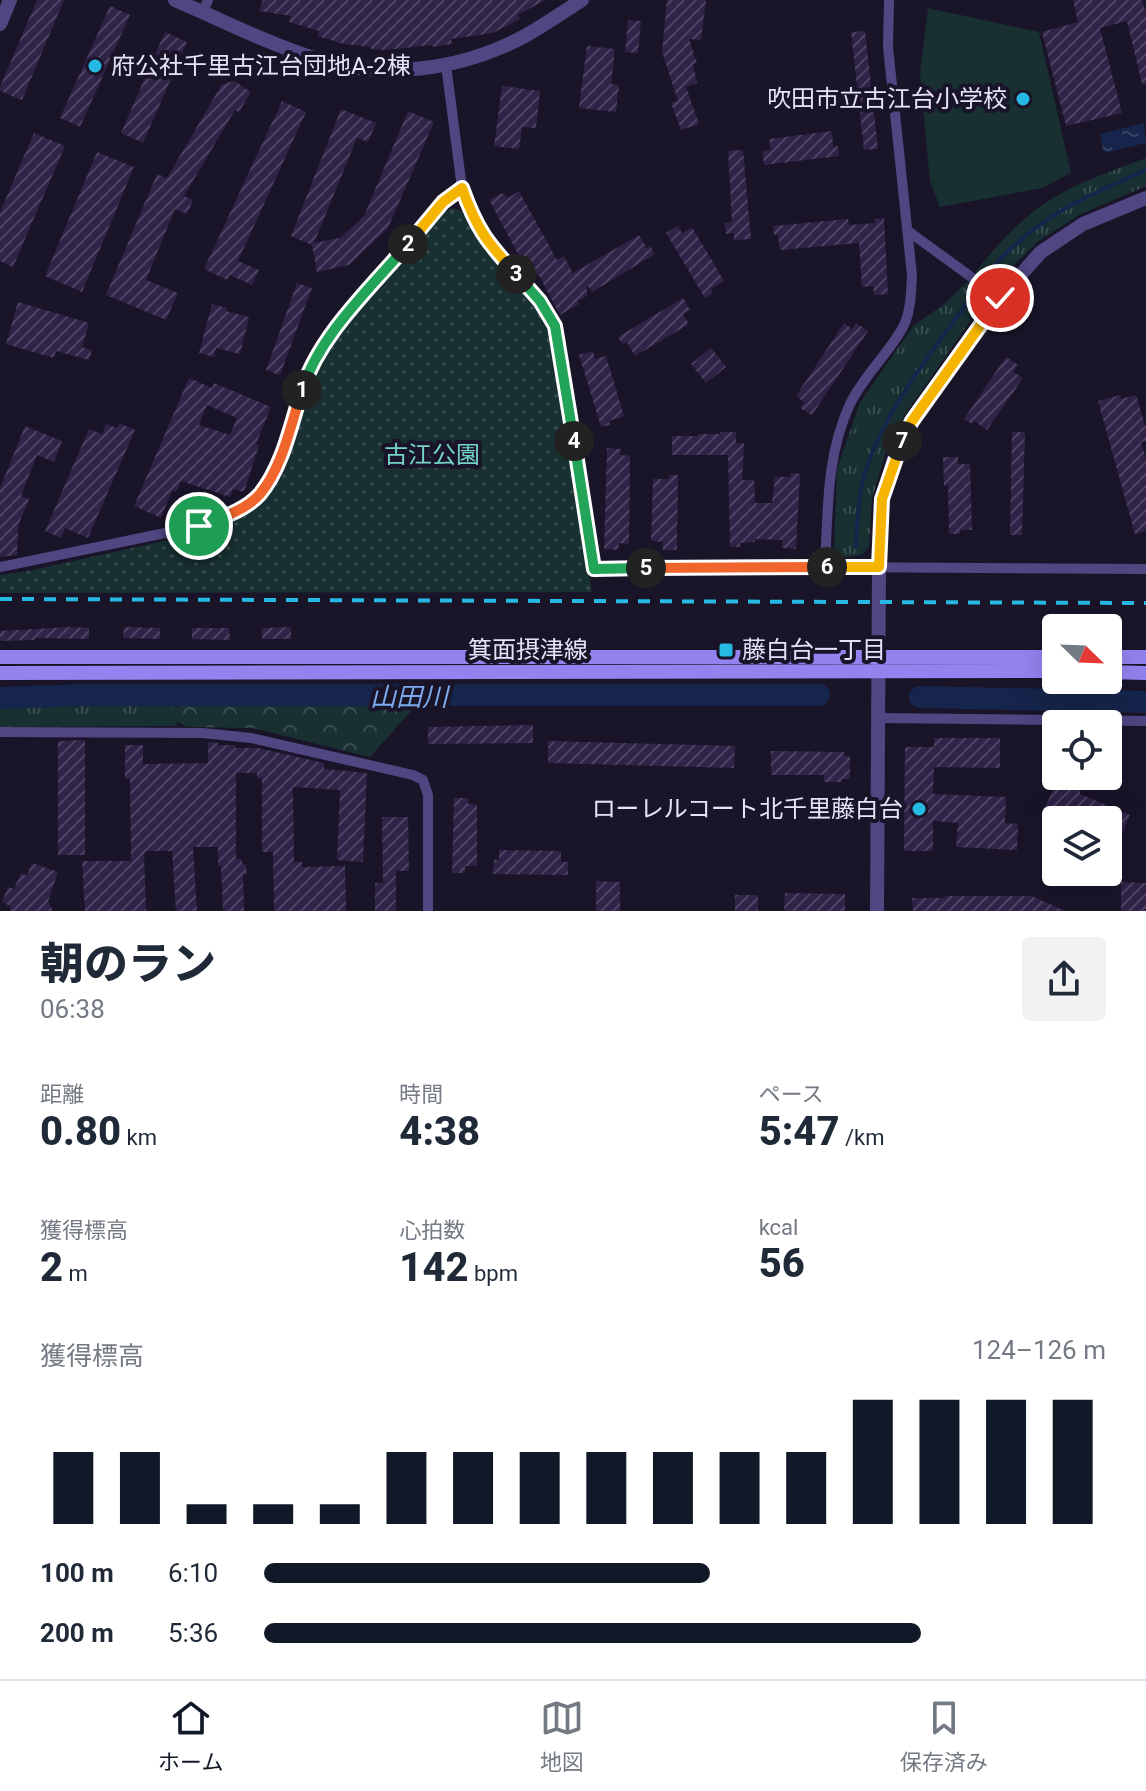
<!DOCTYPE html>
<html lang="ja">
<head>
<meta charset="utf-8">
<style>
  :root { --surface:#fff; --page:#f2f2f3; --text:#1f2937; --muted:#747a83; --line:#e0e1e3; --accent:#111827 }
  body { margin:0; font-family:Roboto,"Noto Sans JP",sans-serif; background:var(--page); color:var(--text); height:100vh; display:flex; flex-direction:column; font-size:30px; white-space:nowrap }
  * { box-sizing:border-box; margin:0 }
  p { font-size:26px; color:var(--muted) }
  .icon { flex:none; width:44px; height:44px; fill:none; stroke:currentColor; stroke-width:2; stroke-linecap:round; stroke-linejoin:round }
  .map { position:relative; height:911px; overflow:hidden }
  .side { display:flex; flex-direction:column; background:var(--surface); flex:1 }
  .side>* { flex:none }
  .needle { width:52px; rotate:113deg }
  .tools { position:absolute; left:1042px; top:614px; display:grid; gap:16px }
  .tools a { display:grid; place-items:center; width:80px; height:80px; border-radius:8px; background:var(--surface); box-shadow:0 8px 32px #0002; font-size:40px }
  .pin { position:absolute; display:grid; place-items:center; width:68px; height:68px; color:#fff; margin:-34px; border:4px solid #fff; border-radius:50%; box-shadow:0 2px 8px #0007 }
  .km { position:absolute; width:40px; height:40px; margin:-20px; border-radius:50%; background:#222; color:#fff; font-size:22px; line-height:40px; text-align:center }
  .round { display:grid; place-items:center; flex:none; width:84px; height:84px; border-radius:8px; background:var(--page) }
  .headline { display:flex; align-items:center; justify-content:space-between; height:136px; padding:0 40px }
  h1 { font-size:44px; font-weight:800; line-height:60px }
  .metrics { display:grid; grid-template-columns:repeat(3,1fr); gap:12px; height:136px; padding:8px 40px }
  .metrics div { display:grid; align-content:center }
  .metrics b { font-size:40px; font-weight:800 }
  .metrics small { font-size:22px; font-weight:400 }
  .metrics p { font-size:22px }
  .chart { height:224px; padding:16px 40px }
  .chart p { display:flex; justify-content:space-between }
  .chart svg { width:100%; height:144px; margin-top:8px; stroke:var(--accent); stroke-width:6 }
  ul { padding:0 40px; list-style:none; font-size:26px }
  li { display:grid; grid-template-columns:128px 96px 1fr; align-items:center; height:60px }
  li i { height:20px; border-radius:10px; background:var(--accent) }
  .dock { display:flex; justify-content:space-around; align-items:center; height:112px; border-top:2px solid var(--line); background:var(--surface); font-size:22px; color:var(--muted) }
  .dock a { display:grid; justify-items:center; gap:4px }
  .dock .selected { color:var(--accent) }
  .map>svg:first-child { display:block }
  .grass { fill:url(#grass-tufts) }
  .forest { fill:url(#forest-crowns) }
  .park { fill:url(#park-dots) }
  .pitch { fill:#183032 }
  .water { fill:url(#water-ripples) }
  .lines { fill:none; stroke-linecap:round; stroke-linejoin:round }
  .stream { stroke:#16254b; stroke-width:4 }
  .river { stroke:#16254b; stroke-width:22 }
  .building { fill:url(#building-hatch); fill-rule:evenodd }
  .minor { stroke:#4f4682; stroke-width:10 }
  .tertiary { stroke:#4f4682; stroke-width:14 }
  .secondary { stroke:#9383ef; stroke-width:14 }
  .rail { stroke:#25b9e3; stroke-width:4; stroke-dasharray:12 10; stroke-linecap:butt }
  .split-1-casing { stroke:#fff; stroke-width:16 }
  .split-2-casing { stroke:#fff; stroke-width:16 }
  .split-3-casing { stroke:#fff; stroke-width:16 }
  .split-4-casing { stroke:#fff; stroke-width:16 }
  .split-5-casing { stroke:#fff; stroke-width:16 }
  .split-6-casing { stroke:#fff; stroke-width:16 }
  .split-7-casing { stroke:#fff; stroke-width:16 }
  .split-8-casing { stroke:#fff; stroke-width:16 }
  .split-1 { stroke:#f0652b; stroke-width:10 }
  .split-2 { stroke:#22a559; stroke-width:10 }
  .split-3 { stroke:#f5b400; stroke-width:10 }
  .split-4 { stroke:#22a559; stroke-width:10 }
  .split-5 { stroke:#22a559; stroke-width:10 }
  .split-6 { stroke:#f0652b; stroke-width:10 }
  .split-7 { stroke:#f5b400; stroke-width:10 }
  .split-8 { stroke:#f5b400; stroke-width:10 }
  .poi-dot { fill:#25b9e3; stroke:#1a1429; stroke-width:3 }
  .labels { text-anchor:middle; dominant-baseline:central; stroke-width:8; stroke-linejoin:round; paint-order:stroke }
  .poi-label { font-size:24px; fill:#e7e1fb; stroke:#1a1429; text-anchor:start }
  .park-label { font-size:24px; fill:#74d3c7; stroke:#1a1429 }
  .street-label { font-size:24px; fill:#e7e1fb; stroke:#1a1429 }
  .water-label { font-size:26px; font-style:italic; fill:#7babee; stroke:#1a1429 }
</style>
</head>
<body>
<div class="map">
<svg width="1146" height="911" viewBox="0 0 1146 911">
  <defs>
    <pattern id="grass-tufts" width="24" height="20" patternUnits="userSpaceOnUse" patternTransform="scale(2)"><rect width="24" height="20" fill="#183032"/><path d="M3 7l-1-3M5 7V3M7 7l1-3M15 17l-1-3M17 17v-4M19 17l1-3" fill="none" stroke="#3a4e51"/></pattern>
    <pattern id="forest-crowns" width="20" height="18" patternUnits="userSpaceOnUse" patternTransform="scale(2)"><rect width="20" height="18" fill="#183032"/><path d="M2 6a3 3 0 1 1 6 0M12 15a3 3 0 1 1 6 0" fill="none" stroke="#3a4e51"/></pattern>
    <pattern id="park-dots" width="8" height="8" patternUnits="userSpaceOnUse" patternTransform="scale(2)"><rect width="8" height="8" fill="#183032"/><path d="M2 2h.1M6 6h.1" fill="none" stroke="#3a4e51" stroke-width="1.8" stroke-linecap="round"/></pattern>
    <pattern id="water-ripples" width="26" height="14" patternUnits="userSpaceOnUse" patternTransform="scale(2)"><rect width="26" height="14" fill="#16254b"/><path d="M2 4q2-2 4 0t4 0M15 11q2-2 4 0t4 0" fill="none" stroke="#384466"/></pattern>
    <pattern id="building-hatch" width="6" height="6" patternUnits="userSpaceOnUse" patternTransform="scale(2)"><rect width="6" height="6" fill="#2f2348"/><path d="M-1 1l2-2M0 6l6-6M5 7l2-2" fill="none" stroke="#4d4363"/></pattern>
  </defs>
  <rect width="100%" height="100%" fill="#1a1429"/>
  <g class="grass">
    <path d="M 1146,158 L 1146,186 L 1079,215 L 1037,242 L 996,284 L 991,284 L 975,272 C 994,249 1013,227 1037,209 C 1068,185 1110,172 1146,158 Z"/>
    <polygon points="968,281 986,292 987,297 904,416 886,452 872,498 869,547 862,555 840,558 834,549 837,469 860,402 914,325 942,306"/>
    <polygon points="82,703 176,703 177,726 0,727 0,706"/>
  </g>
  <polygon class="forest" points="190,703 405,705 412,710 370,757 253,728 187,727 174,720 171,709"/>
  <path class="park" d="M 452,208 L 462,211 C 485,255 523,285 549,326 L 592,592 L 0,593 L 0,575 L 28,571 L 200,533 L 241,518 L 266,499 L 284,467 L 313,374 L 331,345 L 440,213 Z"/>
  <polygon class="pitch" points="928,8 1039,32 1071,173 1042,188 940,207 930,181 920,74"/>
  <polygon class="water" points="1144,123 1146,143 1104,153 1100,134"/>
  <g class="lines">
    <g class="stream">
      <path d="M 988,273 C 1033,219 1083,197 1146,170"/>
      <path d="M 856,547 C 857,523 858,497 865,473 C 886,406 934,350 974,293"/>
    </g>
    <g class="river">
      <polyline points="920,697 1146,702"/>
      <polyline points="0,698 85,695 819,695"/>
    </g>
  </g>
  <g class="building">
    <polygon points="37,0 64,0 22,100 0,91 0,87"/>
    <polygon points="263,0 545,0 518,15 520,19 493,33 451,39 452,44 433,47 432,45 386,50 371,49 371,47 344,44 317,36 319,31 289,22 291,16 259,11"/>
    <polygon points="667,0 706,0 701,40 689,39 697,63 693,64 697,83 686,87 699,124 681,130 671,103 678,101 662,52"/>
    <polygon points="1073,0 1142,0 1146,13 1146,84 1142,84 1127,21 1100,28 1122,113 1066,126 1042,32 1078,22"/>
    <polygon points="110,6 130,15 80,127 60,118"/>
    <polygon points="628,20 641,21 638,53 625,52"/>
    <polygon points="865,31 878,149 864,150 851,32"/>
    <polygon points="165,32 187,42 143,143 121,133"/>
    <polygon points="587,46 615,49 611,84 619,85 616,112 579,108"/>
    <polygon points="234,81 251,92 239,112 235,110 184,196 193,200 187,214 175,209 146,280 178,293 166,320 106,295 157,174 167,178 222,84"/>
    <polygon points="502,86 540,91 536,128 522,127 519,149 494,146"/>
    <polygon points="282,101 306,112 238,261 259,270 252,285 230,275 227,280 204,269"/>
    <polygon points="341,109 376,123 368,142 357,138 314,243 340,238 364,216 408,111 434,122 388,228 349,265 317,272 312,245 291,236"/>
    <polygon points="832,131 833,147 838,146 839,156 764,165 762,151 771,150 769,139"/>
    <polygon points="34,133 65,146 13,267 0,261 0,212"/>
    <polygon points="743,150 751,239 734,240 734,233 726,234 725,223 732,222 728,151"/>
    <polygon points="97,152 134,167 82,292 45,276"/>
    <polygon points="519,191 557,260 564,256 573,273 639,235 647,248 650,246 655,254 592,292 588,286 586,287 588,295 578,301 579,304 560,315 538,274 531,278 489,200 502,193 508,198"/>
    <polygon points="884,218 888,294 874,295 873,286 862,287 859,243 780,250 778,235 774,235 773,226 848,219 849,225 875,223 874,219"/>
    <polygon points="678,226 682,233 692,227 724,281 711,289 713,293 705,298 666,233"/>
    <polygon points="297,283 312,288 280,375 266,370"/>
    <polygon points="683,298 690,310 683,314 689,324 635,356 627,342 623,345 618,337"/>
    <polygon points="18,302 89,323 82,347 92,350 89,360 56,351 54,358 6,344"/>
    <polygon points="212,304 227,308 226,311 249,317 240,354 216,348 214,357 199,353"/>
    <polygon points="844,323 852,329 856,323 868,331 812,415 800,408 804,402 796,396"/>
    <polygon points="711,348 726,367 706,383 691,364"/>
    <polygon points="593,351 595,359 606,356 624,416 609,421 610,425 601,427 579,355"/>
    <polygon points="1006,357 1018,365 1013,372 1023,378 987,430 974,421 972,424 964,419"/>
    <path d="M 189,378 L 212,388 L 214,383 L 271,407 L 256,444 L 259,445 L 244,492 L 233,489 L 230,497 L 181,481 L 176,492 L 172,491 L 161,518 L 134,506 ZM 207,405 L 237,418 L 230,435 L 199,425 Z"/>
    <polygon points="1120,395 1121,399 1136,395 1146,428 1146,441 1141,442 1146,459 1146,531 1135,534 1098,401"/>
    <polygon points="119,423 135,430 88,538 65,528 61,538 45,531 89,429 102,434 106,424 117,428"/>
    <polygon points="25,426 62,441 54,462 37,455 21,496 29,499 18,526 17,555 0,557 0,488"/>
    <polygon points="720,432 736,432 736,443 744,443 742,480 754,480 755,503 772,503 775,477 790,477 791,473 800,474 796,549 782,548 782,540 755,539 755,542 740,543 740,547 730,547 728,455 672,455 672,436 698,436 698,434 720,434"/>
    <polygon points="1012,432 1025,432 1022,535 1010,535"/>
    <polygon points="607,448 621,449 620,455 630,456 629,544 619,543 618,550 604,549"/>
    <polygon points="943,457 958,457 958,464 970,464 972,530 960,530 960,534 949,534 948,485 944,486"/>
    <polygon points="669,475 678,475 677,550 663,550 663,542 651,541 653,479 669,479"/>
    <polygon points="68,627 89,628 89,639 35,638 35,640 0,641 0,631"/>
    <polygon points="124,627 160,628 160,639 123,638"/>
    <polygon points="291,627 291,639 262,639 262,628"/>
    <polygon points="192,628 229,628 230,640 192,639"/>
    <polygon points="533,725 533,743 428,744 428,727"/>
    <polygon points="934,738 1000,738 1000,768 934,767 933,794 1006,797 1005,823 1018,824 1017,850 956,847 958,823 933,821 933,851 904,851 905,747 934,747"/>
    <polygon points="85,740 85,855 58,855 58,741"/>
    <polygon points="548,741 735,746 734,768 548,763"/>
    <polygon points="208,742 218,743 218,745 235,745 235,748 258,748 324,763 324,769 367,773 363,862 337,860 340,790 293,787 294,862 302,862 302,867 345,866 346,911 274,911 273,852 262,852 262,778 257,778 257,773 236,773 236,859 242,859 242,863 246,865 247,874 243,875 244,911 223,911 221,866 218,866 218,847 193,847 197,911 176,911 172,851 146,851 144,854 146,911 85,911 82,861 131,861 130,779 125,779 125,745 143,745 143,764 208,763"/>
    <polygon points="771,751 844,752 844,756 850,756 850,779 842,779 842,782 824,782 824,775 771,775"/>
    <polygon points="1054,776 1080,776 1080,794 1130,815 1118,843 1108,839 1108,820 1062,820 1043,812 1054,787"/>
    <polygon points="454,798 468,798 468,804 477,804 477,866 465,866 465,873 452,873"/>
    <polygon points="382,817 408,817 409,871 396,871 396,911 375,911 375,883 383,883"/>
    <polygon points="499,850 561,851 561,862 568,862 568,875 493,874 494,860 499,860"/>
    <polygon points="32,863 58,872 48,902 53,911 10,911 10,906 2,902 8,887 14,889 21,873 27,876"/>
    <polygon points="596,881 620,882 620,911 596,911"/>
    <polygon points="1121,882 1146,883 1146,911 1121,911"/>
    <polygon points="785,893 845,894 845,911 784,911"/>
    <rect x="735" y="895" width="23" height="16"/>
    <polygon points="945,896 1032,896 1065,911 913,911 912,898 945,898"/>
  </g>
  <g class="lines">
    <g class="minor">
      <polyline points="203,12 208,0"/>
      <polyline points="446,65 462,188 474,222 487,242 540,301 555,326 594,569 825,567 1146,569"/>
      <polyline points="908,231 1000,298"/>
      <polyline points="0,567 199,526 237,512 259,495 277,465 308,371 325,342 443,202 462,188"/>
      <path d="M 825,567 C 828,511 826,456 850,404 C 863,377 887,355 902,329 C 911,313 911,293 912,275 L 888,47 L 889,0"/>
      <polyline points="879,718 1146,721"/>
      <polyline points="0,732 203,733 251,738 413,775 423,780 428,795 428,911"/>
    </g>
    <g class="tertiary">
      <path d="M 175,0 C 222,20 268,44 317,59 C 383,80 458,70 519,39 C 541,28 561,13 582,0"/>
      <polyline points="0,24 10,0"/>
      <polyline points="877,911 879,567 882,499 895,455 912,421 1000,298 1041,252 1083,224 1146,198"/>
    </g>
    <g class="secondary">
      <polyline points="0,657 1056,657"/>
      <polyline points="1108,657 1146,657"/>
      <polyline points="1108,672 1146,673"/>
      <polyline points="0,673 1056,671"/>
    </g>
    <polyline class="rail" points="0,599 1146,603"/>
  </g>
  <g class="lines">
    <g class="split-1-casing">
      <path id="split-1" d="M 199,526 C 220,518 245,511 260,494 C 283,466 291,424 302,390"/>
    </g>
    <g class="split-2-casing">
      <path id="split-2" d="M 302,390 C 320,334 370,289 408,244"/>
    </g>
    <g class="split-3-casing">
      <path id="split-3" d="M 408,244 L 443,202 L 462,188 C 477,230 487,242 516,274"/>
    </g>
    <g class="split-4-casing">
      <polyline id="split-4" points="516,274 540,301 555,326 574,441"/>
    </g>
    <g class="split-5-casing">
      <polyline id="split-5" points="574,441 594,569 646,568"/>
    </g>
    <g class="split-6-casing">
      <polyline id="split-6" points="646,568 827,567"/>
    </g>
    <g class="split-7-casing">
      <polyline id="split-7" points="827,567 879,567 882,499 902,441"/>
    </g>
    <g class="split-8-casing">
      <polyline id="split-8" points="902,441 912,421 1000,298"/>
    </g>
    <use href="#split-1" class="split-1"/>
    <use href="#split-2" class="split-2"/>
    <use href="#split-3" class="split-3"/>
    <use href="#split-4" class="split-4"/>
    <use href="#split-5" class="split-5"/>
    <use href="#split-6" class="split-6"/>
    <use href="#split-7" class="split-7"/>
    <use href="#split-8" class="split-8"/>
  </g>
  <g class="poi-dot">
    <circle cx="95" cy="66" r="8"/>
    <circle cx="1023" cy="99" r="8"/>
    <rect x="718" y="642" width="16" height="16" rx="4"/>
    <circle cx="919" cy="809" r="8"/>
  </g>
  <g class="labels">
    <g class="poi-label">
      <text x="111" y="66">府公社千里古江台団地A-2棟</text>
      <text x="1007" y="99" text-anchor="end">吹田市立古江台小学校</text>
      <text x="742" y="650">藤白台一丁目</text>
      <text x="903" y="809" text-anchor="end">ローレルコート北千里藤白台</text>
    </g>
    <g class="park-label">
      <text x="432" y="455">古江公園</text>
    </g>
    <g class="street-label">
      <text x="528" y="650">箕面摂津線</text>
    </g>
    <g class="water-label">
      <text x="409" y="697">山田川</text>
    </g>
  </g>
</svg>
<div class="tools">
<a><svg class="needle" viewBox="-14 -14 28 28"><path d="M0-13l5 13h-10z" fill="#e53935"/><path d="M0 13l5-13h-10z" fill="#747a83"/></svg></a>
<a><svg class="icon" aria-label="locate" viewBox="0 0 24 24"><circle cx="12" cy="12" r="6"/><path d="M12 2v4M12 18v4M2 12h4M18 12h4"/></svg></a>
<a><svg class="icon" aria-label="layers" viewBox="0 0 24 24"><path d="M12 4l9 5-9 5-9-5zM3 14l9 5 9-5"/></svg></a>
</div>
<div class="pin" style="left:199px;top:526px;background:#1e9e55"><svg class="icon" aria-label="arrive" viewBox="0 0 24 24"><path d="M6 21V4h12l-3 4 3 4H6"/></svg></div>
<div class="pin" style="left:1000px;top:298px;background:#d93025"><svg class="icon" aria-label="check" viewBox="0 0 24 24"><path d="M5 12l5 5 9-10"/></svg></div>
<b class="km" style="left:302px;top:390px">1</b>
<b class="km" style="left:408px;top:244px">2</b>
<b class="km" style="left:516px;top:274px">3</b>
<b class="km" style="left:574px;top:441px">4</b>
<b class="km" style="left:646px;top:568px">5</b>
<b class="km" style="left:827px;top:567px">6</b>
<b class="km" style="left:902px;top:441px">7</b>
</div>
<section class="side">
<div class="headline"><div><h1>朝のラン</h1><p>06:38</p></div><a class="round"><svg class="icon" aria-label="share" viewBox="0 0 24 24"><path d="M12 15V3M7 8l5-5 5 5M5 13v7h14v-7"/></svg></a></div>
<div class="metrics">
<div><p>距離</p><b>0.80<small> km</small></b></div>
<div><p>時間</p><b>4:38</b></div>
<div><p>ペース</p><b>5:47<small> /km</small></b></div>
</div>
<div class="metrics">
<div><p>獲得標高</p><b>2<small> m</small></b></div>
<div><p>心拍数</p><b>142<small> bpm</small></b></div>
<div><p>kcal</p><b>56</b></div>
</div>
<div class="chart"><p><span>獲得標高</span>124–126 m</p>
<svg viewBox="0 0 160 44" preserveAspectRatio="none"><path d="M5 44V22M15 44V22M25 44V38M35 44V38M45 44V38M55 44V22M65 44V22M75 44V22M85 44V22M95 44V22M105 44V22M115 44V22M125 44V6M135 44V6M145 44V6M155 44V6"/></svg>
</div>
<ul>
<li><b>100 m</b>6:10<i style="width:53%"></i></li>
<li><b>200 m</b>5:36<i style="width:78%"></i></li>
</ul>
</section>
<nav class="dock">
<a class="selected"><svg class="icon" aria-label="home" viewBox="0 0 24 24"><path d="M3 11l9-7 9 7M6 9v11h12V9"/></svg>ホーム</a>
<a><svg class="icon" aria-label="map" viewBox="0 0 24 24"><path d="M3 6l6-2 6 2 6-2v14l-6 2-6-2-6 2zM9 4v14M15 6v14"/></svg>地図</a>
<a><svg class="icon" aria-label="saved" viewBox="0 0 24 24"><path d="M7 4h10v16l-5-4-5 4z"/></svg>保存済み</a>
</nav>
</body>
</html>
